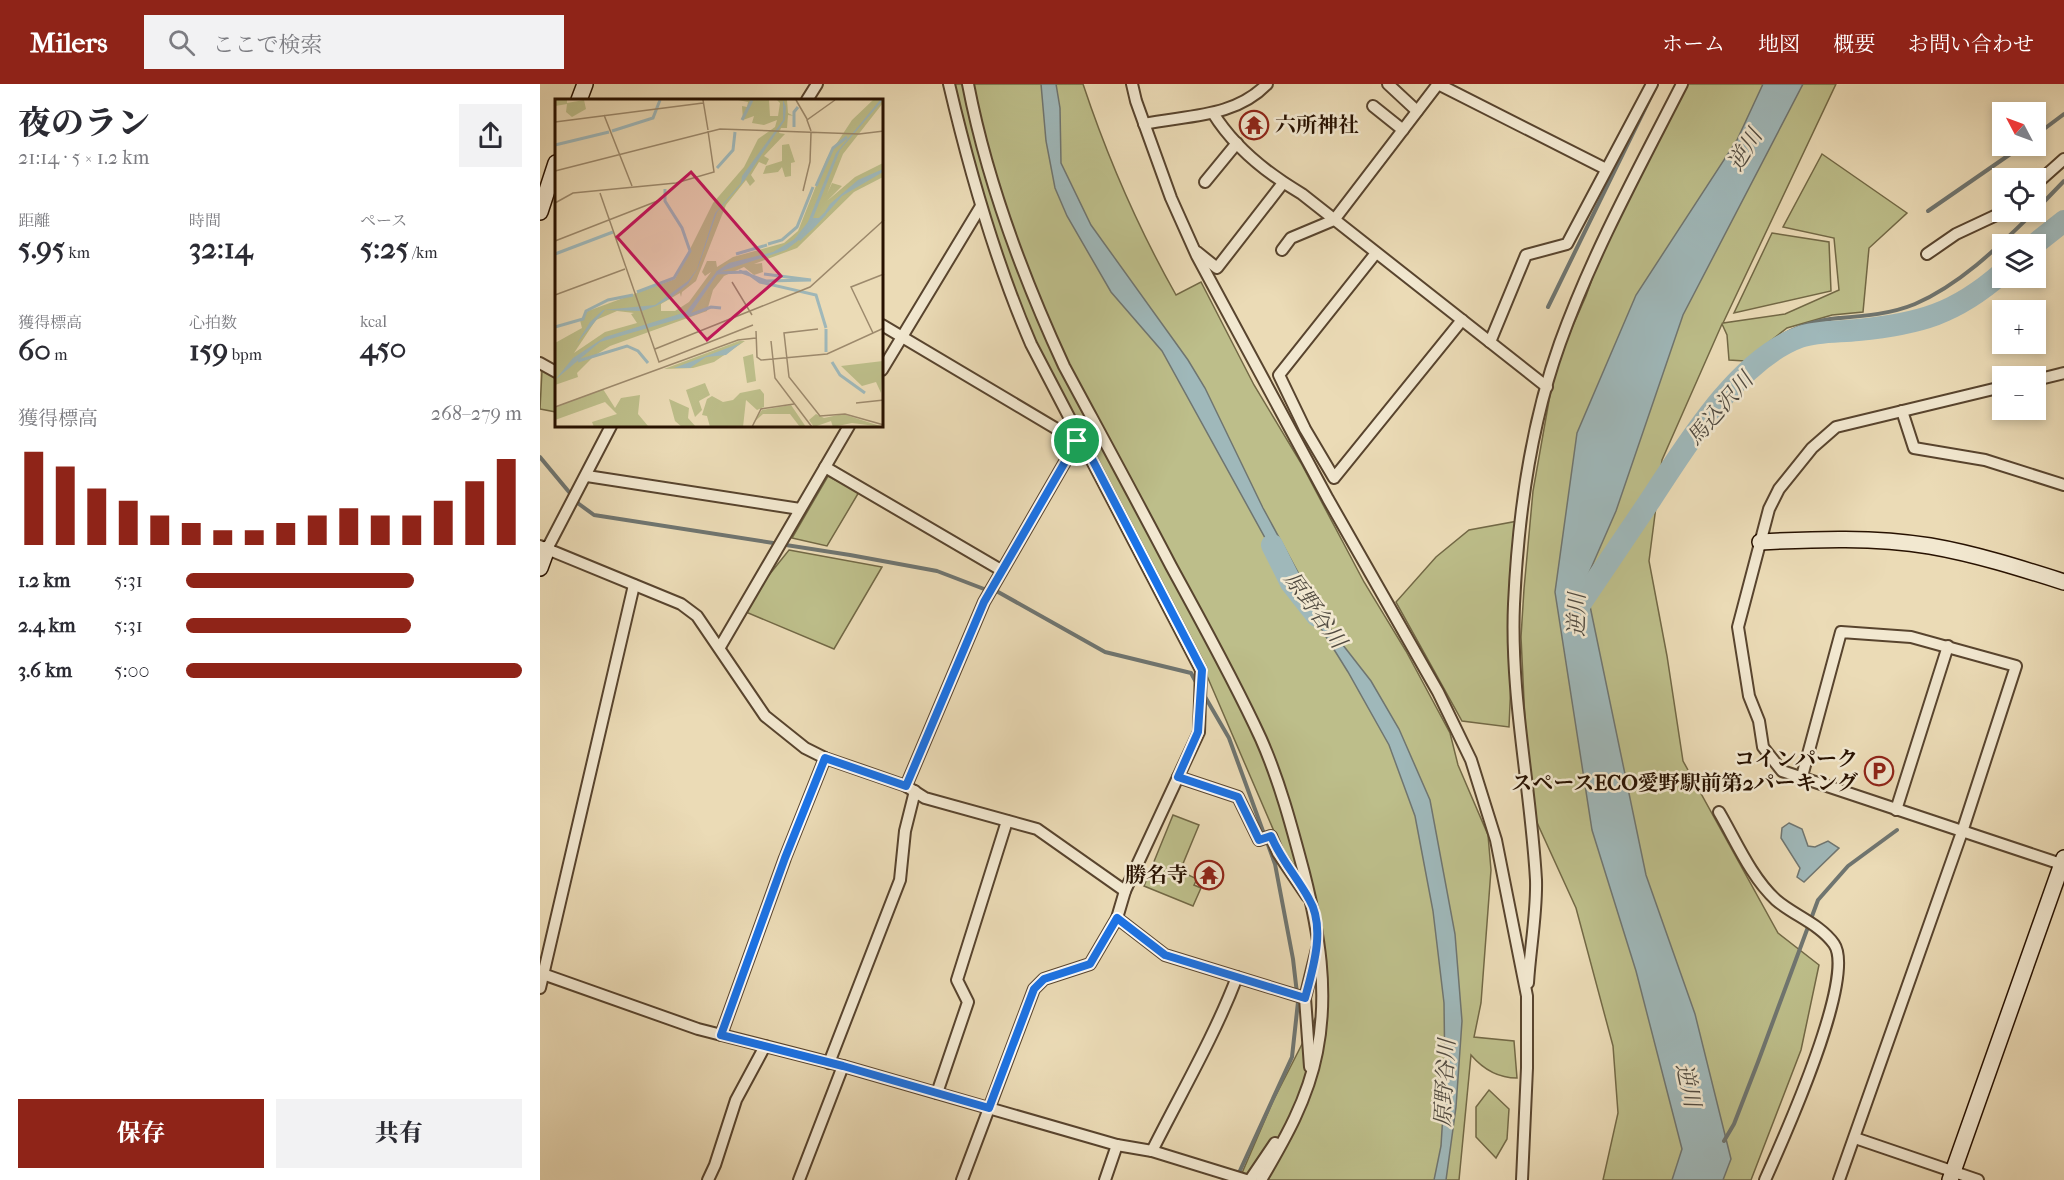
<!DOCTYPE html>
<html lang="ja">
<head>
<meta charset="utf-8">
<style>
  :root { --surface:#fff; --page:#f2f2f3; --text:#2b2b33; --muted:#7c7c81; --accent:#8f2418 }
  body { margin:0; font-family:"IM FELL French Canon","Noto Serif JP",serif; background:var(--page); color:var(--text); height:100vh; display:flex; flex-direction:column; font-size:22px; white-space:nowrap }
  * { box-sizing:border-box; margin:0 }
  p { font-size:20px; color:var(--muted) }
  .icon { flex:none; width:33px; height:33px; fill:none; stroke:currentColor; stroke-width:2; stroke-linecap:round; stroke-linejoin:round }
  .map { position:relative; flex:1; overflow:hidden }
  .sheet { display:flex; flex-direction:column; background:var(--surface); width:540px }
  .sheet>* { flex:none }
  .needle { width:39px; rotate:311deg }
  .buttons { position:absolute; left:1452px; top:18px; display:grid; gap:12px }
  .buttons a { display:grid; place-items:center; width:54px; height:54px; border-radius:0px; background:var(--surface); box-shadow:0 3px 9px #0003; font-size:30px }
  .pin { position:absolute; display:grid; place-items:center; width:51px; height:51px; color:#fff; margin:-26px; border:3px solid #fff; border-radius:50%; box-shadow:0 2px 6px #0007 }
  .round { display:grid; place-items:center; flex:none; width:63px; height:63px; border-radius:0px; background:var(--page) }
  .headline { display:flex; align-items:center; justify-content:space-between; height:102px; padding:0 18px }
  h1 { font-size:33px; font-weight:800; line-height:45px }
  .metrics { display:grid; grid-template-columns:repeat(3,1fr); gap:9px; height:102px; padding:6px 18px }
  .metrics div { display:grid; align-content:center }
  .metrics b { font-size:30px; font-weight:800 }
  .metrics small { font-size:16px; font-weight:400 }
  .metrics p { font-size:16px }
  .chart { height:168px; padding:12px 18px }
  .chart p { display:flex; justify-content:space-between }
  .chart svg { width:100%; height:108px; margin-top:6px; stroke:var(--accent); stroke-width:6 }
  .action { display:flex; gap:12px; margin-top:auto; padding:12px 18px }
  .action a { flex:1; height:69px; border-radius:0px; background:var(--accent); color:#fff; font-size:24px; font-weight:800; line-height:69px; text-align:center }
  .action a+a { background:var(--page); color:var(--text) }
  ul { padding:0 18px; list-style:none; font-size:20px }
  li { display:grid; grid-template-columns:96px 72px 1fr; align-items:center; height:45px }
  li i { height:15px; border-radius:8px; background:var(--accent) }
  header { display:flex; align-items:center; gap:36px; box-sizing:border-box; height:84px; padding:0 30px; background:var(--accent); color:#fff }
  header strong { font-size:28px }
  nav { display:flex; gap:33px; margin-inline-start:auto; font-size:21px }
  .search { width:420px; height:54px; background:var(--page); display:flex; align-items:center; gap:15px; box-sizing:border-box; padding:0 21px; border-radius:0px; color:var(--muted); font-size:22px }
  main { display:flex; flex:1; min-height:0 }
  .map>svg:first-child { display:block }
  .green { fill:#bdbe8a; stroke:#726845; stroke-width:1.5 }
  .water { fill:#9fb8ba; stroke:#6f7570; stroke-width:1.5 }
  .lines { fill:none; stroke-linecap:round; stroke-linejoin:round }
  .stream { stroke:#6f7570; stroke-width:4 }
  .river { stroke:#9fb8ba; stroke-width:22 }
  .street-casing { stroke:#58442e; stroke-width:14 }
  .secondary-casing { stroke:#271100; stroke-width:18 }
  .street { stroke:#f2e8d0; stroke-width:10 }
  .secondary { stroke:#f2e8d0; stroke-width:15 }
  .route-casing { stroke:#fff; stroke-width:12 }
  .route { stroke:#1a73e8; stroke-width:8 }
  .labels { text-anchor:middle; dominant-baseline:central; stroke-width:5; stroke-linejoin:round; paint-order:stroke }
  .poi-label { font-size:21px; font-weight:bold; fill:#271100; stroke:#f2e8d0; text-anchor:end }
  .water-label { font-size:22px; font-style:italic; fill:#514b41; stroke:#f2e8d0 }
  .inset-river { fill:none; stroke:#9fb8ba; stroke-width:3 }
  .inset-road { fill:none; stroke:#9d8a6d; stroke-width:1.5 }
  .view { fill:#c2185b; fill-opacity:0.15; stroke:#c2185b; stroke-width:3 }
  .inset-edge { fill:none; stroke:#271100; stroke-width:3 }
</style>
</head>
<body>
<header>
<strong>Milers</strong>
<div class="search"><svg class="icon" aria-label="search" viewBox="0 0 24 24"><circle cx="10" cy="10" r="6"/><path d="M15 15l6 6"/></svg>ここで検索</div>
<nav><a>ホーム</a><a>地図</a><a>概要</a><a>お問い合わせ</a></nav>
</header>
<main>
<section class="sheet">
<div class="headline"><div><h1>夜のラン</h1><p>21:14 · 5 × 1.2 km</p></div><a class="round"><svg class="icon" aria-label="share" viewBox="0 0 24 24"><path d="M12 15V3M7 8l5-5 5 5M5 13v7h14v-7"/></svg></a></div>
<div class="metrics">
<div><p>距離</p><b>5.95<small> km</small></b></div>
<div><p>時間</p><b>32:14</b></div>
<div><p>ペース</p><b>5:25<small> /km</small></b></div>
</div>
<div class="metrics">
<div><p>獲得標高</p><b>60<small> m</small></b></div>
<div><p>心拍数</p><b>159<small> bpm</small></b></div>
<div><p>kcal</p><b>450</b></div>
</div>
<div class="chart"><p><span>獲得標高</span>268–279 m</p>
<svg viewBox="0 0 160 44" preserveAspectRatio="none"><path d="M5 44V6M15 44V12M25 44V21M35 44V26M45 44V32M55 44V35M65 44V38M75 44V38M85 44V35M95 44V32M105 44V29M115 44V32M125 44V32M135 44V26M145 44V18M155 44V9"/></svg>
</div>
<ul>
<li><b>1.2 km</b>5:31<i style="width:68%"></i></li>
<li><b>2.4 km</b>5:31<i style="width:67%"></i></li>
<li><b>3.6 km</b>5:00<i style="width:100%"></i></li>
</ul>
<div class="action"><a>保存</a><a>共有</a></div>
</section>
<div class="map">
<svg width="1524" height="1096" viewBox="0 0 1524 1096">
  <rect width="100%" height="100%" fill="#ebdbb6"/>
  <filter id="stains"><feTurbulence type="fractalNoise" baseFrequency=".00333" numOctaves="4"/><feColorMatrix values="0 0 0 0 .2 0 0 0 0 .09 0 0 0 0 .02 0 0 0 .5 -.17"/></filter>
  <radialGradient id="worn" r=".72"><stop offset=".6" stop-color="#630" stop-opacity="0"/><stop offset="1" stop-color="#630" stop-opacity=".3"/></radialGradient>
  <g class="green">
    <path d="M 411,0 L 543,0 C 568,75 597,142 636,211 L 661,198 L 714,301 L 761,379 L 824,498 L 866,567 L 910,649 L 918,681 L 948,751 L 951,786 L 941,919 L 934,953 L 974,957 L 977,994 C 957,994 943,985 931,971 L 919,1096 L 699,1096 L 733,1017 L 783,919 L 777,847 L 658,571 L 478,229 Z"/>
    <polygon points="1145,0 1296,0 1183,239 1245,230 1299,206 1294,154 1243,143 1282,70 1367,129 1329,164 1323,228 1292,231 1247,244 1205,277 1189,276 1187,251 1182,240 1122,376 1109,477 1127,572 1143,677 1238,849 1279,881 1261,966 1211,1096 1063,1096 1078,1029 1073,962 1036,824 989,721 981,553 984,505 993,407 1010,311 1020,271 1046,212 1069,148"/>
    <polygon points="1232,149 1289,158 1291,207 1194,229"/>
    <polygon points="2,286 16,294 16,328 0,325"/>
    <polygon points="288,392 319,408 287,462 252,454"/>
    <polygon points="978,437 969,643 922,637 856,518 896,473 929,446"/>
    <polygon points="249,466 342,483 294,565 201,526"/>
    <polygon points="633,731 659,741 640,787 657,795 654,801 661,804 653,822 604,802"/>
    <polygon points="949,1006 969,1025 967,1055 956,1074 936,1053 936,1023"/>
  </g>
  <g class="water">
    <polygon points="501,0 516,0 520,24 521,79 551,141 648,276 665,304 723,424 785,538 831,597 859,645 890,716 915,850 922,937 916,1023 906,1096 894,1096 901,1062 905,997 904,919 893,827 875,732 849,661 808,588 729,461 622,267 571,208 527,132 515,104 506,57"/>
    <polygon points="1223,0 1263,0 1143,231 1076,427 1045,498 1106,791 1155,930 1191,1075 1183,1096 1132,1096 1142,1065 1096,887 1052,746 1015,508 1037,349 1096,211 1197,56"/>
    <polygon points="1249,739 1262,745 1268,762 1275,763 1288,757 1299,764 1264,798 1257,793 1260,784 1241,754 1242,744"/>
  </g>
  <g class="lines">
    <g class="stream">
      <polyline points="1496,51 1524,30"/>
      <polyline points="1496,126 1524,97"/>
      <polyline points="1388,127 1482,62"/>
      <polyline points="1008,223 1117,0"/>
      <path d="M 1180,318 C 1216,272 1236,240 1299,234 C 1324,232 1351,230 1375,220 C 1421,200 1459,162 1494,128"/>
      <polyline points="0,373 39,420 54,431 310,471 397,487 444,505 451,504 565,568 651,589 657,600"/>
      <polyline points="664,611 689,654 735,780 753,875 758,918 752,973 698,1091"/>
      <polyline points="1184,1057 1194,1040 1218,978 1278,816 1308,782 1357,746"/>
    </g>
    <g class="river">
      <polyline points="1495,160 1524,137"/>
      <polyline points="732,461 751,499 777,532"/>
      <path d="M 1032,532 C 1058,493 1085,454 1111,415 C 1146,362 1197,276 1260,253 C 1277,247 1300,248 1318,246 C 1379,240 1415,230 1462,189"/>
    </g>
    <g class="street-casing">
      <g id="street">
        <path d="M 409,0 C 430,89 455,177 491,260 L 661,586 L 659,648 L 585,807 L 577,834 L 550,880 L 504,895 L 494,905 L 422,1096"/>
        <path d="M 428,0 C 447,98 482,191 524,282 C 560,349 596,415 631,482 C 662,539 694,596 721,655 C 740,698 752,744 764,789 C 779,848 789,907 777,968 C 768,1015 745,1055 721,1096"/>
        <polyline points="592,0 596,17 631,114 657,172 788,415 898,608 931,676 956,756 987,912 987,984 982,1096"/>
        <polyline points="848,0 877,27"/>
        <polyline points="898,0 1066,85"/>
        <polyline points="267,16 277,0"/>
        <polyline points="833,22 863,46"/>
        <path d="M 673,29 C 694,63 728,90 762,110 L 1007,303"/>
        <path d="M 604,40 C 647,31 694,34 727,0"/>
        <polyline points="665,98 697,59"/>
        <polyline points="1496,100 1524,75"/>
        <polyline points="742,166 751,154 794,136 898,0"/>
        <polyline points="657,168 677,184 743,99"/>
        <polyline points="836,169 739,291 765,345 794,394 922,236"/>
        <polyline points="1387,170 1416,150 1463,128"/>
        <polyline points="342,241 537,357"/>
        <polyline points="950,258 986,171 1027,160 1112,0"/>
        <polyline points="0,279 16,288"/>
        <polyline points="342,286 441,122"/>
        <polyline points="1496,296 1524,289"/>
        <polyline points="1462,303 1296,343 1272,364 1239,405 1229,425 1198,543 1209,612 1219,637 1223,663 1242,687 1524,781"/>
        <polyline points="1362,327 1374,364 1445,376 1524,401"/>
        <polyline points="285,383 461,486"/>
        <polyline points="47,392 260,425"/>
        <polyline points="0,462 141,520 157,532 225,632 265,664 285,674 366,702 385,714 497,745 585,807"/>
        <polyline points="7,465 71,342"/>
        <polyline points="180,563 309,342"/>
        <polyline points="638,693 698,713 719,756 731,752 738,769 767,812"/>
        <polyline points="1261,696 1301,548 1371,553 1476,582 1422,748 1299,1096"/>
        <polyline points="366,702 444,518 540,352"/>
        <polyline points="1356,726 1408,562"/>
        <path d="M 1179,728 C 1196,757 1211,793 1236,816 C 1253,831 1280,840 1294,860 C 1317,893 1242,1058 1225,1096"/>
        <polyline points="577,834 625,871 765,914"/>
        <polyline points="0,889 158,945 303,982 577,1061 612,1067 706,1096"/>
        <path d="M 988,899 C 990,865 997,829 996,796 C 991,704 970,612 974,520 C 978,433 990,342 1020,259 C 1052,170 1099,84 1142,0"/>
        <polyline points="0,904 94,501"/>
        <polyline points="181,951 245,774 285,674"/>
        <polyline points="289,979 360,796 365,747 375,707"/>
        <polyline points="770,983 765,914 777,865"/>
        <polyline points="397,1009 428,918 417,896 467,737"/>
        <polyline points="1315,1054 1438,1096"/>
        <path d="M 612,1067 C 641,1009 674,953 697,893"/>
        <polyline points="168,1096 175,1081 196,1016 225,962"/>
        <polyline points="259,1096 303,982"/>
        <polyline points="565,1096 577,1061"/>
        <polyline points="710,1096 735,1059"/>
      </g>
    </g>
    <g class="secondary-casing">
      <g id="secondary">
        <polyline points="39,16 45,0"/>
        <polyline points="0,128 16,79"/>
        <path d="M 1220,458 C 1277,455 1334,453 1390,462 C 1436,470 1480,484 1524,498"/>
        <polyline points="0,484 7,465"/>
        <polyline points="1410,1096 1524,774"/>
      </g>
    </g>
    <use href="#street" class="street"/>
    <use href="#secondary" class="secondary"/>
  </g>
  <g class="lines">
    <g class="route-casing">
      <path id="route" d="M 540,352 L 662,586 L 658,648 L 638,693 L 698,713 L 719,756 L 731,752 C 741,776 757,793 769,815 C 786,843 773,885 765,914 L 625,871 L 577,834 L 550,880 L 504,895 L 494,905 L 449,1024 L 303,982 L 181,951 L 245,774 L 285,674 L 366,702 L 444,518 Z"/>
    </g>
    <use href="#route" class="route"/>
  </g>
  <defs>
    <g id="temple-ring" transform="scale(1.5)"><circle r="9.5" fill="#f2e8d0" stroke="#8f2418" stroke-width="1.5"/><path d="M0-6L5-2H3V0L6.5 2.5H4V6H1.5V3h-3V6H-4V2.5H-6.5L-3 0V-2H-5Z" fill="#8f2418"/></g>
    <g id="parking-ring" transform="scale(1.5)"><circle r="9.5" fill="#f2e8d0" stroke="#8f2418" stroke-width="1.5"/><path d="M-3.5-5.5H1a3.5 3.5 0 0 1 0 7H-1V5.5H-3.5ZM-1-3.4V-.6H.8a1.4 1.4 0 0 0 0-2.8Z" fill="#8f2418"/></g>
  </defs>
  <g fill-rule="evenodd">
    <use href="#temple-ring" x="714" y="41"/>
    <use href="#parking-ring" x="1339" y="687"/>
    <use href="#temple-ring" x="669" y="791"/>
  </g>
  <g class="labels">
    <g class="poi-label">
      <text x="735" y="41" text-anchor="start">六所神社</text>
      <text x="1318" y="675">コインパーク<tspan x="1318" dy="24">スペースECO愛野駅前第2パーキング</tspan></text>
      <text x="648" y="791">勝名寺</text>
    </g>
    <g class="water-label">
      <text transform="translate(1205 66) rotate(-58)">逆川</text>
      <text transform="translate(1180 325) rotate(-49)">馬込沢川</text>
      <text transform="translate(775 526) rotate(54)">原野谷川</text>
      <text transform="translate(1037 531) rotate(-89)">逆川</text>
      <text transform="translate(905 999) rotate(-87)">原野谷川</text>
      <text transform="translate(1148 1001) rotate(78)">逆川</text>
    </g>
  </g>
  <g transform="translate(15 15)">
    <rect width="328" height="328" fill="#ebdbb6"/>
    <path d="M 0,1 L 12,1 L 12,4 L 29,1 L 31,10 L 17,18 L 11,13 L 12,5 L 0,7 ZM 183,1 L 214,1 L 215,17 L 223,17 L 225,4 L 222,1 L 232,1 L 233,14 L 239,17 L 233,16 L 232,29 L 226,29 L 224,34 L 230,35 L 209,57 L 214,60 L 211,66 L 204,63 L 196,76 L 200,82 L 195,87 L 191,81 L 171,106 L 141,182 L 127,193 L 126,198 L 125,194 L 106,205 L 106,212 L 120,212 L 134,203 L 156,173 L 150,177 L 147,173 L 152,162 L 161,162 L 162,168 L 178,158 L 229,144 L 243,132 L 272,59 L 297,21 L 318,1 L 328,1 L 328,4 L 288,55 L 272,95 L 277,84 L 287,87 L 272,102 L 300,78 L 328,64 L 328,78 L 299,93 L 242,149 L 199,165 L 207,164 L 208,173 L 199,176 L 189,168 L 169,177 L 158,191 L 152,212 L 55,247 L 39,257 L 22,274 L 23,278 L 0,286 L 0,244 L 27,229 L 25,221 L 33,212 L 120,180 L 158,104 L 189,68 L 203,40 L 220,28 L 222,21 L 209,26 L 197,24 L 199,17 L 188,21 L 187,7 L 192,8 L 193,3 ZM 62,212 L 79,214 L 76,215 L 82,224 L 50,233 L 19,254 L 41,221 ZM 234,45 L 240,63 L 236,64 L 236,77 L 230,78 L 227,68 L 223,73 L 208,75 L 211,67 L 227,62 L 227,46 ZM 184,242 L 190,242 L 159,263 L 138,269 L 109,270 ZM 198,255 L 201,282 L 192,284 L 188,258 ZM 328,262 L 326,294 L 321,283 L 307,287 L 286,267 ZM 150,284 L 155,296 L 144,302 L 147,311 L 140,318 L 131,291 ZM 48,290 L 60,309 L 66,299 L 85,296 L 83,315 L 93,327 L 99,328 L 39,328 L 37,323 L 62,315 L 50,303 L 0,321 L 0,308 ZM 205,290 L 209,295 L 209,308 L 202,311 L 191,301 L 188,328 L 155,328 L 152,317 L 147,316 L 152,300 L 157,297 L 168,303 L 178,301 L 185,294 ZM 114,300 L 134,309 L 133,319 L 141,328 L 127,328 L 120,322 ZM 236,306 L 251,328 L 245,328 L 235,315 L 208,315 L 198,324 L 207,311 ZM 261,315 L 269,319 L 288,315 L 328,328 L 297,324 L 278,328 L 276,322 L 259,328 L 254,321 Z" fill="#bdbe8a" fill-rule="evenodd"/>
    <path d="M 228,1 L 231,8 L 230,21 L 189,82 L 162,113 L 143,169 L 133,185 L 114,200 L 101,207 L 87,212 L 50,211 L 22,244 L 35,223 L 48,211 L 100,206 L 133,182 L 142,170 L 160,114 L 186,84 L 187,77 L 228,21 ZM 325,1 L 328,1 L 285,51 L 258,119 L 266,119 L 275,105 L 303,81 L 328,70 L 328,73 L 287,97 L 258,130 L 231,151 L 164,173 L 134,217 L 45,243 L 0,281 L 18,259 L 50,238 L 131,213 L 162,172 L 174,164 L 218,153 L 248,135 L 281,54 ZM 186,244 L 171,256 L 151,258 L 135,269 L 119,269 Z" fill="#9fb8ba"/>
    <path class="inset-river" d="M 187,21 L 197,1M 239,28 L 239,13 L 243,8M 57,32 L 98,19 L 105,1M 0,46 L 54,33M 162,69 L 178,51 L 180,33M 261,87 L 278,49 L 292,38M 244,141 L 270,115M 239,143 L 255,123M 213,145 L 227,141 L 242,128 L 258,88M 0,155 L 58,133M 181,155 L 212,146M 184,172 L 211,182 L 256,181 L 209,175M 161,174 L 191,173 L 205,183 L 261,196 L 271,229M 82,193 L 119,179 L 135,152 L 127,129 L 110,102 L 110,90M 135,216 L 156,208 L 166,209M 0,228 L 28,220 L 31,212 L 53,201 L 78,196M 271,253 L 271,230M 23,262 L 72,247 L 83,252 L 93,264M 277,263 L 285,276 L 310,294"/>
    <path class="inset-road" d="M 148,1 L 153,31M 241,1 L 252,20M 49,16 L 77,87M 0,23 L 148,4M 256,32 L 252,21 L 280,1M 0,72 L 165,30 L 304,35 L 329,32M 248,92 L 255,63 L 256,34M 45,94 L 104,263 L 198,226M 0,104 L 18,94 L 121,84 L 159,73 L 153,32M 0,142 L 105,101M 177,183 L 197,216M 0,196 L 70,170M 263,230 L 229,234 L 234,278 L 265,317 L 290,315 L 329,326M 201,232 L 202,258 L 206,261 L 272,255 L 329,229M 318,234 L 296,188 L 329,175M 216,242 L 220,279 L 257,328M 100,250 L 255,188 L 329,121M 301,304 L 329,301M 0,308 L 183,241 L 201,239M 197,328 L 206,310 L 239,305M 290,328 L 318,328"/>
    <path class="view" d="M 136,73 L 226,177 L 152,241 L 62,138 Z"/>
    <rect width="328" height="328" class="inset-edge"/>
  </g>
  <rect width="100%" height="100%" filter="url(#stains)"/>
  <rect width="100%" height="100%" fill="url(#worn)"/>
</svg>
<div class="buttons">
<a><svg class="needle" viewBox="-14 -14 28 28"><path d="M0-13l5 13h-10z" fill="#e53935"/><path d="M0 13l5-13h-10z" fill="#7c7c81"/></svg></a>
<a><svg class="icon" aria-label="locate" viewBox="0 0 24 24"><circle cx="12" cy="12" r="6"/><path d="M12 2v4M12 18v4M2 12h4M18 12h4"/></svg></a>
<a><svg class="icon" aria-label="layers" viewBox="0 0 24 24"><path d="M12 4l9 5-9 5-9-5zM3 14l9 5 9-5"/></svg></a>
<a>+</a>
<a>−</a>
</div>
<div class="pin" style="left:537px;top:357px;background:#1e9e55"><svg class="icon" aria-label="arrive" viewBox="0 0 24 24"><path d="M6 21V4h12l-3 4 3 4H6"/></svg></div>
</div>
</main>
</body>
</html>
